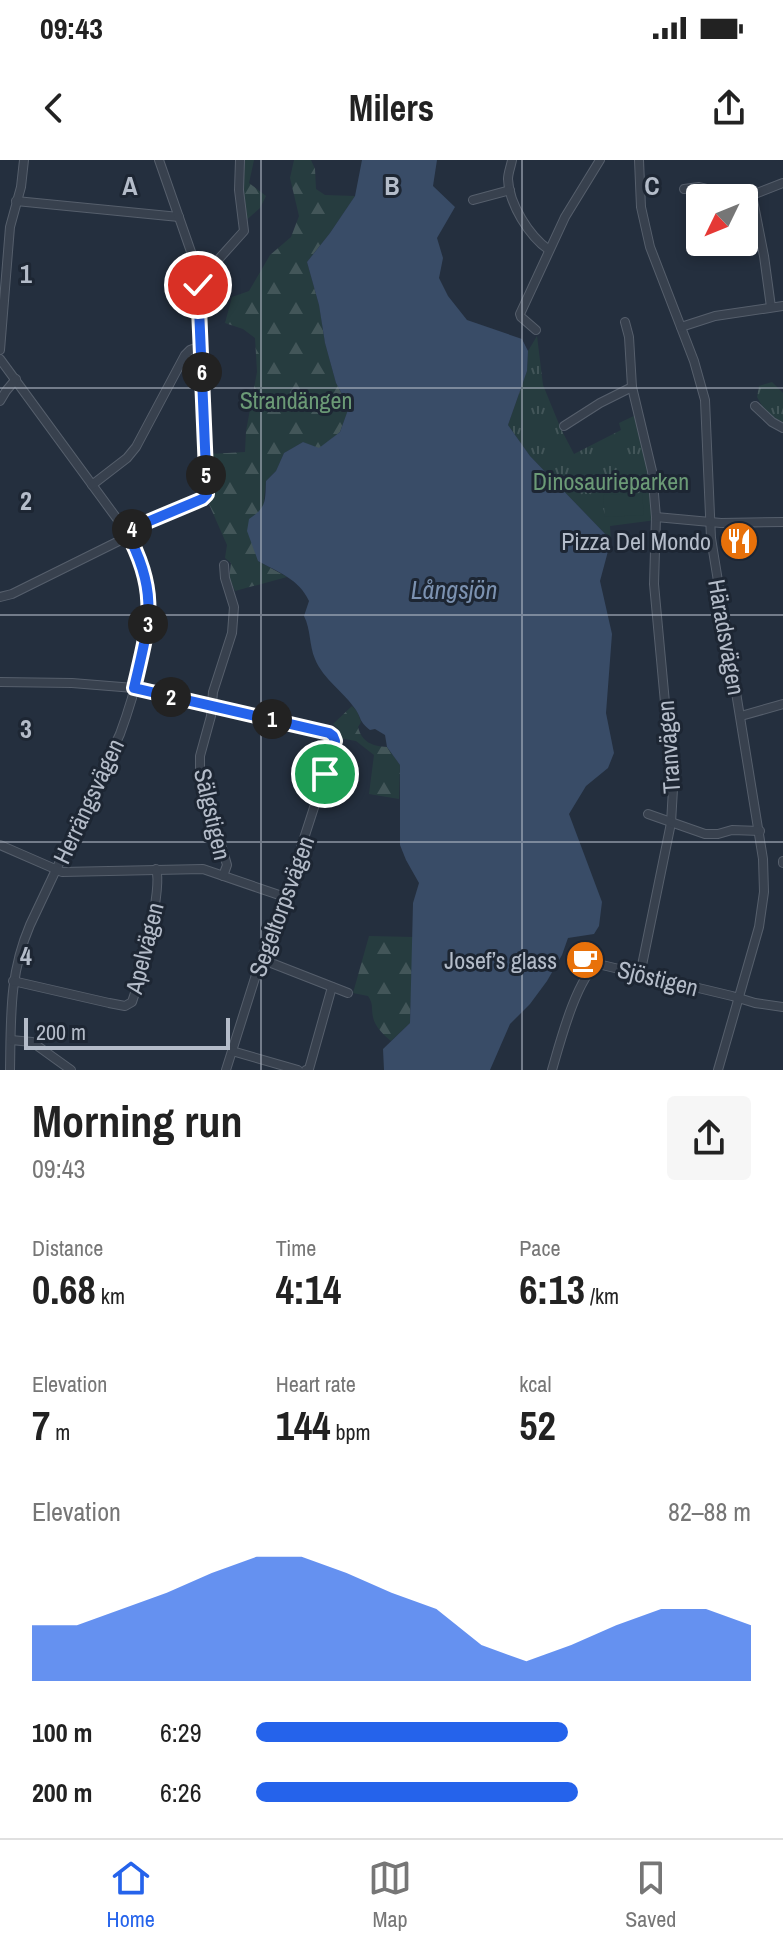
<!DOCTYPE html>
<html lang="en">
<head>
<meta charset="utf-8">
<style>
  :root { --surface:#fff; --page:#f6f6f6; --text:#222; --muted:#767676; --line:#e0e0e0; --accent:#2563eb }
  body { margin:0; font-family:"Archivo Narrow",sans-serif; background:var(--page); color:var(--text); height:100vh; display:flex; flex-direction:column; font-size:30px; white-space:nowrap }
  * { box-sizing:border-box; margin:0 }
  p { font-size:26px; color:var(--muted) }
  .icon { flex:none; width:44px; height:44px; fill:none; stroke:currentColor; stroke-width:2; stroke-linecap:round; stroke-linejoin:round }
  .map { position:relative; height:910px; overflow:hidden }
  .sheet { display:flex; flex-direction:column; background:var(--surface); flex:1 }
  .sheet>* { flex:none }
  .needle { width:52px; rotate:227deg }
  .buttons { position:absolute; left:686px; top:24px; display:grid; gap:16px }
  .buttons a { display:grid; place-items:center; width:72px; height:72px; border-radius:8px; background:var(--surface); box-shadow:0 4px 12px #0003; font-size:40px }
  .scale { position:absolute; left:24px; bottom:20px; width:206px; box-sizing:border-box; padding-left:8px; border:4px solid #b4bcc9; border-top:0; font-size:22px; line-height:28px; white-space:nowrap; color:#b4bcc9; -webkit-text-stroke:6px #1d2633; paint-order:stroke }
  .pin { position:absolute; display:grid; place-items:center; width:68px; height:68px; color:#fff; margin:-34px; border:4px solid #fff; border-radius:50%; box-shadow:0 2px 8px #0007 }
  .km { position:absolute; width:40px; height:40px; margin:-20px; border-radius:50%; background:#222; color:#fff; font-size:22px; line-height:40px; text-align:center }
  .round { display:grid; place-items:center; flex:none; width:84px; height:84px; border-radius:8px; background:var(--page) }
  .summary { display:flex; align-items:center; justify-content:space-between; height:136px; padding:0 32px }
  h1 { font-size:44px; font-weight:800; line-height:60px }
  .metrics { display:grid; grid-template-columns:repeat(3,1fr); gap:12px; height:136px; padding:8px 32px }
  .metrics div { display:grid; align-content:center }
  .metrics b { font-size:40px; font-weight:800 }
  .metrics small { font-size:22px; font-weight:400 }
  .metrics p { font-size:22px }
  .chart { height:224px; padding:16px 32px }
  .chart p { display:flex; justify-content:space-between }
  .chart svg { width:100%; height:144px; margin-top:8px; fill:var(--accent); opacity:.7 }
  ul { padding:0 32px; list-style:none; font-size:26px }
  li { display:grid; grid-template-columns:128px 96px 1fr; align-items:center; height:60px }
  li i { height:20px; border-radius:10px; background:var(--accent) }
  .status { display:flex; justify-content:space-between; align-items:center; height:56px; padding:0 40px; background:var(--surface); direction:ltr }
  .status svg { height:22px; fill:currentColor }
  header { display:flex; justify-content:space-between; align-items:center; height:104px; padding:0 32px; background:var(--surface); font-size:36px; font-weight:800 }
  .menu { display:flex; justify-content:space-around; align-items:center; height:112px; border-top:2px solid var(--line); background:var(--surface); font-size:22px; color:var(--muted) }
  .menu a { display:grid; justify-items:center; gap:4px }
  .menu .selected { color:var(--accent) }
  .map>svg:first-child { display:block }
  .grass { fill:url(#grass-tufts) }
  .forest { fill:url(#forest-firs) }
  .garden { fill:#263c3f }
  .water { fill:#394c67 }
  .lines { fill:none; stroke-linecap:round; stroke-linejoin:round }
  .minor-casing { stroke:#565f6c; stroke-width:10 }
  .minor { stroke:#38414e; stroke-width:8 }
  .route-casing { stroke:#fff; stroke-width:16 }
  .route { stroke:#2563eb; stroke-width:10 }
  .grid { fill:none; stroke:#b4bcc9; stroke-width:2; stroke-opacity:0.55 }
  .labels { text-anchor:middle; dominant-baseline:central; stroke-width:6; stroke-linejoin:round; paint-order:stroke }
  .park-label { font-size:24px; fill:#6b9a76; stroke:#1d2633 }
  .poi-label { font-size:24px; fill:#b4bcc9; stroke:#1d2633; text-anchor:end }
  .street-label { font-size:24px; fill:#b4bcc9; stroke:#1d2633 }
  .water-label { font-size:26px; font-style:italic; fill:#7c92b1; stroke:#1d2633 }
  .grid-label { font-size:26px; text-anchor:middle; font-weight:bold; fill:#b4bcc9; stroke:#1d2633; stroke-width:6; stroke-linejoin:round; paint-order:stroke }
</style>
</head>
<body>
<div class="status"><b>09:43</b><svg viewBox="0 0 49 12"><path d="M0 12V9h3v3zM5 12V6h3v6zM10 12V3h3v9zM15 12V0h3v12zM26 1h20v11H26zM47 4h2v5h-2z"/></svg></div>
<header><svg class="icon" aria-label="back" viewBox="0 0 24 24"><path d="M15 5l-7 7 7 7"/></svg>Milers<svg class="icon" aria-label="share" viewBox="0 0 24 24"><path d="M12 15V3M7 8l5-5 5 5M5 13v7h14v-7"/></svg></header>
<div class="map">
<svg width="783" height="910" viewBox="0 0 783 910">
  <defs>
    <pattern id="grass-tufts" width="24" height="20" patternUnits="userSpaceOnUse" patternTransform="scale(2)"><rect width="24" height="20" fill="#263c3f"/><path d="M3 7l-1-3M5 7V3M7 7l1-3M15 17l-1-3M17 17v-4M19 17l1-3" fill="none" stroke="#435659"/></pattern>
    <pattern id="forest-firs" width="22" height="20" patternUnits="userSpaceOnUse" patternTransform="scale(2)"><rect width="22" height="20" fill="#263c3f"/><path d="M5 1l3.5 6h-7zM16 11l3.5 6h-7z" fill="#435659"/></pattern>
  </defs>
  <rect width="100%" height="100%" fill="#242f3e"/>
  <g class="grass">
    <polygon points="537,176 543,225 561,269 574,294 621,270 619,263 638,254 652,311 656,360 610,366 611,380 530,296 508,265 527,211 528,191"/>
    <polygon points="772,222 783,233 783,263 766,253 757,237 759,226"/>
  </g>
  <g class="forest">
    <polygon points="240,0 254,0 249,23 266,36 260,48 242,64"/>
    <polygon points="294,0 311,0 315,9 316,29 325,35 355,36 330,73 307,102 319,145 325,183 336,223 349,247 340,272 319,289 303,282 284,293 276,311 266,321 258,401 287,417 235,431 229,418 231,403 225,398 227,385 208,342 211,335 209,294 245,292 246,271 257,212 255,178 243,169 225,163 232,137 249,131 270,95 291,77 299,56 290,18"/>
    <path d="M 352,546 L 357,551 L 361,562 L 358,567 C 362,583 373,586 387,587 L 400,605 L 399,639 L 369,634 L 374,595 L 356,581 L 339,578 L 338,569 L 333,564 Z"/>
    <path d="M 369,776 L 413,777 L 410,863 L 391,881 C 384,875 375,867 373,857 C 371,848 374,845 368,836 L 353,833 Z"/>
  </g>
  <polygon class="garden" points="642,333 644,355 605,357 603,335"/>
  <path class="water" d="M 362,0 L 437,0 L 433,26 L 455,47 L 437,78 L 443,98 L 439,118 L 448,136 L 467,160 L 522,179 L 528,191 L 527,211 L 508,265 L 530,296 L 611,380 L 600,421 L 612,474 L 606,553 L 614,593 L 608,608 L 586,626 L 569,654 L 602,742 L 599,766 L 594,774 L 568,778 L 562,795 L 547,821 L 530,844 L 510,864 L 490,910 L 384,910 L 383,889 L 410,863 L 413,743 L 419,723 L 406,700 L 400,685 L 400,605 L 387,587 L 385,575 L 375,569 L 370,570 C 359,561 362,560 356,550 C 344,532 323,519 315,499 C 309,485 311,470 304,456 L 309,441 C 299,419 278,412 258,401 L 247,371 L 249,359 C 267,347 265,341 266,321 L 276,311 L 284,293 L 303,282 L 319,288 L 340,272 L 349,247 L 336,223 L 325,183 L 319,145 L 307,102 L 330,73 L 355,36 Z"/>
  <g class="lines">
    <g class="minor-casing">
      <g id="minor">
        <path d="M 512,0 C 511,6 508,13 508,19 C 509,44 529,76 549,90"/>
        <polyline points="639,0 641,47 650,87 694,201 705,240 711,378 763,699 764,732 759,767 718,910"/>
        <polyline points="684,29 699,27 724,33 752,35"/>
        <polyline points="473,40 510,30"/>
        <polyline points="16,41 179,57"/>
        <polyline points="197,109 210,107 217,101 244,71 239,30 240,0"/>
        <polyline points="771,147 764,96 752,35 783,23"/>
        <polyline points="625,162 629,177 632,227 652,311 656,357 654,424 673,629 671,663 640,815"/>
        <polyline points="681,167 715,156 783,146"/>
        <polyline points="536,170 521,157 520,154 565,57 600,0"/>
        <polyline points="0,190 10,67 21,27 24,0"/>
        <path d="M 0,199 L 126,371 C 136,389 144,409 148,429 C 155,464 133,539 120,574 L 30,765 C 9,814 11,857 10,910"/>
        <polyline points="0,241 6,231 16,219"/>
        <polyline points="755,246 772,262 783,268"/>
        <polyline points="564,266 600,243 632,227"/>
        <polyline points="92,325 127,298 136,287 185,195 190,190 201,186"/>
        <polyline points="656,357 721,363 783,362"/>
        <polyline points="126,371 202,339 207,334 197,109 159,0"/>
        <polyline points="0,437 12,434 129,376"/>
        <polyline points="0,522 72,523 134,528 329,573 333,576 335,581 331,595 285,737 261,799 226,910"/>
        <polyline points="741,556 783,544"/>
        <polyline points="648,654 705,674 718,674 732,670 760,671"/>
        <polyline points="0,685 62,712 203,709 285,737"/>
        <polyline points="783,701 783,703"/>
        <polyline points="223,716 227,705 200,611 200,596 211,556 213,532 232,473 234,447 225,418 224,405"/>
        <polyline points="261,799 348,833"/>
        <path d="M 13,821 L 109,843 L 125,846 L 132,842 C 140,819 163,728 156,709"/>
        <polyline points="11,880 32,882 71,910"/>
        <polyline points="232,891 298,910"/>
        <polyline points="306,910 309,909 332,827"/>
        <path d="M 552,910 C 559,886 577,816 598,804 L 732,836 L 755,843 L 783,847"/>
      </g>
    </g>
    <use href="#minor" class="minor"/>
  </g>
  <g class="lines">
    <g class="route-casing">
      <path id="route" d="M 198,125 L 207,334 L 202,339 L 126,371 C 160,433 149,463 134,528 L 329,573 L 333,576 L 335,581 L 325,614"/>
    </g>
    <use href="#route" class="route"/>
  </g>
  <path class="grid" d="M 261,0 L 261,910M 522,0 L 522,910M 0,228 L 783,228M 0,455 L 783,455M 0,682 L 783,682"/>
  <defs>
    <g id="restaurant-disc" transform="scale(2)"><circle r="9.5" fill="#e8710a" stroke="#1d2633"/><path d="M-5-6h1v4h1v-4h1v4h1v-4h1v5L-1.5 .5V6h-2V.5L-5-1ZM5-6V6H3V1.5H1.5Q1.5-4 5-6Z" fill="#fff"/></g>
    <g id="cafe-disc" transform="scale(2)"><circle r="9.5" fill="#e8710a" stroke="#1d2633"/><path d="M-5.5-4.5H6V0H3Q3 3.5 0 3.5H-2.5Q-5.5 3.5-5.5 0ZM3-3.2v2h1.7v-2ZM-6 4.5H4V6H-6Z" fill="#fff"/></g>
  </defs>
  <g fill-rule="evenodd">
    <use href="#restaurant-disc" x="739" y="381"/>
    <use href="#cafe-disc" x="585" y="800"/>
  </g>
  <g class="labels">
    <g class="park-label">
      <text x="296" y="240">Strandängen</text>
      <text x="611" y="321">Dinosaurieparken</text>
    </g>
    <g class="poi-label">
      <text x="711" y="381">Pizza Del Mondo</text>
      <text x="557" y="800">Josef’s glass</text>
    </g>
    <g class="street-label">
      <text transform="translate(727 477) rotate(80)">Häradsvägen</text>
      <text transform="translate(668 587) rotate(-94)">Tranvägen</text>
      <text transform="translate(88 641) rotate(-65)">Herrängsvägen</text>
      <text transform="translate(213 654) rotate(77)">Sälgstigen</text>
      <text transform="translate(281 746) rotate(-70)">Segeltorpsvägen</text>
      <text transform="translate(144 788) rotate(-76)">Apelvägen</text>
      <text transform="translate(658 818) rotate(14)">Sjöstigen</text>
    </g>
    <g class="water-label">
      <text x="454" y="429">Långsjön</text>
    </g>
  </g>
  <g class="grid-label">
    <text x="130" y="35">A</text>
    <text x="392" y="35">B</text>
    <text x="652" y="35">C</text>
    <text x="26" y="123">1</text>
    <text x="26" y="350">2</text>
    <text x="26" y="578">3</text>
    <text x="26" y="805">4</text>
  </g>
</svg>
<div class="buttons">
<a><svg class="needle" viewBox="-14 -14 28 28"><path d="M0-13l5 13h-10z" fill="#e53935"/><path d="M0 13l5-13h-10z" fill="#767676"/></svg></a>
</div>
<div class="scale">200 m</div>
<div class="pin" style="left:325px;top:614px;background:#1e9e55"><svg class="icon" aria-label="arrive" viewBox="0 0 24 24"><path d="M6 21V4h12l-3 4 3 4H6"/></svg></div>
<div class="pin" style="left:198px;top:125px;background:#d93025"><svg class="icon" aria-label="check" viewBox="0 0 24 24"><path d="M5 12l5 5 9-10"/></svg></div>
<b class="km" style="left:272px;top:559px">1</b>
<b class="km" style="left:171px;top:537px">2</b>
<b class="km" style="left:148px;top:464px">3</b>
<b class="km" style="left:132px;top:369px">4</b>
<b class="km" style="left:206px;top:315px">5</b>
<b class="km" style="left:202px;top:212px">6</b>
</div>
<section class="sheet">
<div class="summary"><div><h1>Morning run</h1><p>09:43</p></div><a class="round"><svg class="icon" aria-label="share" viewBox="0 0 24 24"><path d="M12 15V3M7 8l5-5 5 5M5 13v7h14v-7"/></svg></a></div>
<div class="metrics">
<div><p>Distance</p><b>0.68<small> km</small></b></div>
<div><p>Time</p><b>4:14</b></div>
<div><p>Pace</p><b>6:13<small> /km</small></b></div>
</div>
<div class="metrics">
<div><p>Elevation</p><b>7<small> m</small></b></div>
<div><p>Heart rate</p><b>144<small> bpm</small></b></div>
<div><p>kcal</p><b>52</b></div>
</div>
<div class="chart"><p><span>Elevation</span>82–88 m</p>
<svg viewBox="0 0 160 44" preserveAspectRatio="none"><path d="M0 44V27L10 27L20 22L30 17L40 11L50 6L60 6L70 11L80 17L90 22L100 33L110 38L120 33L130 27L140 22L150 22L160 27V44z"/></svg>
</div>
<ul>
<li><b>100 m</b>6:29<i style="width:63%"></i></li>
<li><b>200 m</b>6:26<i style="width:65%"></i></li>
</ul>
</section>
<nav class="menu">
<a class="selected"><svg class="icon" aria-label="home" viewBox="0 0 24 24"><path d="M3 11l9-7 9 7M6 9v11h12V9"/></svg>Home</a>
<a><svg class="icon" aria-label="map" viewBox="0 0 24 24"><path d="M3 6l6-2 6 2 6-2v14l-6 2-6-2-6 2zM9 4v14M15 6v14"/></svg>Map</a>
<a><svg class="icon" aria-label="saved" viewBox="0 0 24 24"><path d="M7 4h10v16l-5-4-5 4z"/></svg>Saved</a>
</nav>
</body>
</html>
